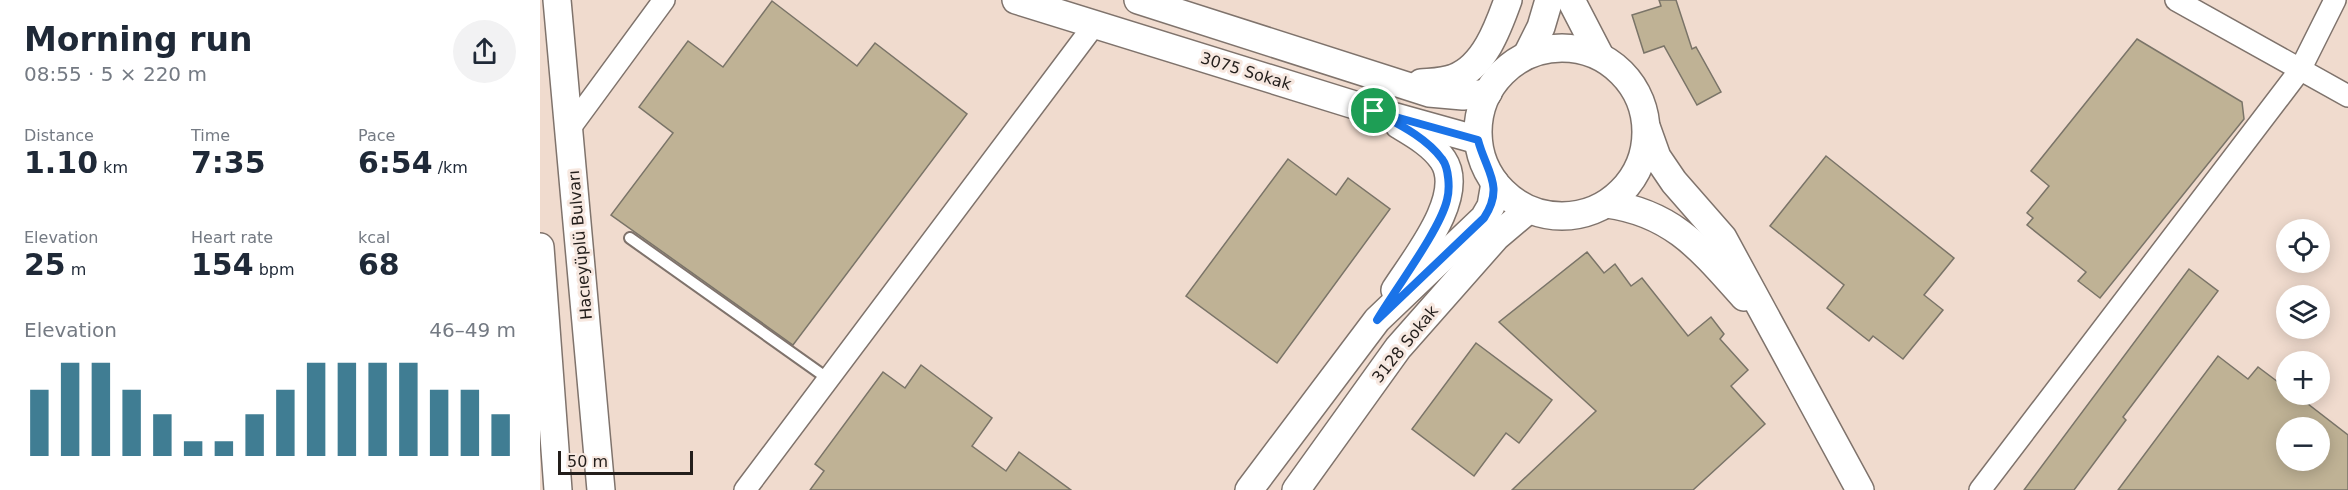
<!DOCTYPE html>
<html lang="en">
<head>
<meta charset="utf-8">
<style>
  :root { --surface:#fff; --page:#f2f2f3; --text:#1f2937; --muted:#747a83; --accent:#407d93 }
  body { margin:0; font-family:"DejaVu Sans",sans-serif; background:var(--page); color:var(--text); height:100vh; display:flex; flex-direction:column; font-size:22px; white-space:nowrap }
  * { box-sizing:border-box; margin:0 }
  p { font-size:20px; color:var(--muted) }
  .icon { flex:none; width:33px; height:33px; fill:none; stroke:currentColor; stroke-width:2; stroke-linecap:round; stroke-linejoin:round }
  .map { position:relative; flex:1; overflow:hidden }
  .sheet { display:flex; flex-direction:column; background:var(--surface); width:540px }
  .sheet>* { flex:none }
  .buttons { position:absolute; left:1736px; top:219px; display:grid; gap:12px }
  .buttons a { display:grid; place-items:center; width:54px; height:54px; border-radius:50%; background:var(--surface); box-shadow:0 3px 15px #0003; font-size:30px }
  .scale { position:absolute; left:18px; bottom:15px; width:135px; box-sizing:border-box; padding-left:6px; border:3px solid #231e1b; border-top:0; font-size:16px; line-height:21px; white-space:nowrap; color:#231e1b; -webkit-text-stroke:4px #f7e8e0; paint-order:stroke }
  .pin { position:absolute; display:grid; place-items:center; width:51px; height:51px; color:#fff; margin:-26px; border:3px solid #fff; border-radius:50%; box-shadow:0 2px 6px #0007 }
  .round { display:grid; place-items:center; flex:none; width:63px; height:63px; border-radius:32px; background:var(--page) }
  .overview { display:flex; align-items:center; justify-content:space-between; height:102px; padding:0 24px }
  h1 { font-size:33px; font-weight:800; line-height:45px }
  .metrics { display:grid; grid-template-columns:repeat(3,1fr); gap:9px; height:102px; padding:6px 24px }
  .metrics div { display:grid; align-content:center }
  .metrics b { font-size:30px; font-weight:800 }
  .metrics small { font-size:16px; font-weight:400 }
  .metrics p { font-size:16px }
  .chart { height:168px; padding:12px 24px }
  .chart p { display:flex; justify-content:space-between }
  .chart svg { width:100%; height:108px; margin-top:6px; stroke:var(--accent); stroke-width:6 }
  main { display:flex; flex:1; min-height:0 }
  .map>svg:first-child { display:block }
  .built { fill:#f0dbce; fill-rule:evenodd }
  .building { fill:#bfb295; stroke:#7a7468; stroke-width:1.5; fill-rule:evenodd }
  .lines { fill:none; stroke-linecap:round; stroke-linejoin:round }
  .service-casing { stroke:#7f736c; stroke-width:14 }
  .minor-casing { stroke:#7f736c; stroke-width:24 }
  .tertiary-casing { stroke:#7f736c; stroke-width:30 }
  .service { stroke:#fff; stroke-width:10 }
  .minor { stroke:#fff; stroke-width:21 }
  .tertiary { stroke:#fff; stroke-width:27 }
  .route-casing { stroke:#fff; stroke-width:12 }
  .route { stroke:#1a73e8; stroke-width:8 }
  .labels { text-anchor:middle; dominant-baseline:central; stroke-width:6; stroke-linejoin:round; paint-order:stroke }
  .street-label { font-size:16px; fill:#231e1b; stroke:#f7e8e0 }
</style>
</head>
<body>
<main>
<section class="sheet">
<div class="overview"><div><h1>Morning run</h1><p>08:55 · 5 × 220 m</p></div><a class="round"><svg class="icon" aria-label="share" viewBox="0 0 24 24"><path d="M12 15V3M7 8l5-5 5 5M5 13v7h14v-7"/></svg></a></div>
<div class="metrics">
<div><p>Distance</p><b>1.10<small> km</small></b></div>
<div><p>Time</p><b>7:35</b></div>
<div><p>Pace</p><b>6:54<small> /km</small></b></div>
</div>
<div class="metrics">
<div><p>Elevation</p><b>25<small> m</small></b></div>
<div><p>Heart rate</p><b>154<small> bpm</small></b></div>
<div><p>kcal</p><b>68</b></div>
</div>
<div class="chart"><p><span>Elevation</span>46–49 m</p>
<svg viewBox="0 0 160 44" preserveAspectRatio="none"><path d="M5 44V17M15 44V6M25 44V6M35 44V17M45 44V27M55 44V38M65 44V38M75 44V27M85 44V17M95 44V6M105 44V6M115 44V6M125 44V6M135 44V17M145 44V17M155 44V27"/></svg>
</div>
</section>
<div class="map">
<svg width="1808" height="490" viewBox="0 0 1808 490">
  <rect width="100%" height="100%" fill="#f7e8e0"/>
  <path class="built" d="M 0,0 L 1808,0 L 1808,490 L 0,490 ZM 1746,230 L 1779,230 L 1779,262 L 1746,262 ZM 1746,296 L 1779,296 L 1779,328 L 1746,328 ZM 1746,362 L 1779,362 L 1779,394 L 1746,394 ZM 1746,428 L 1779,428 L 1779,460 L 1746,460 Z"/>
  <g class="building">
    <polygon points="1119,0 1136,0 1152,49 1156,47 1181,92 1157,105 1124,46 1104,53 1092,15 1121,6"/>
    <polygon points="232,1 317,66 335,43 427,114 253,345 71,215 133,133 99,107 148,41 183,67"/>
    <polygon points="1597,39 1702,102 1704,119 1560,298 1538,281 1546,272 1487,225 1493,218 1487,213 1509,186 1491,171"/>
    <polygon points="1286,156 1414,258 1384,295 1403,310 1363,359 1333,336 1329,341 1287,308 1304,285 1230,226"/>
    <polygon points="748,159 796,195 808,178 850,209 737,363 646,296"/>
    <polygon points="1047,252 1064,273 1075,264 1091,286 1102,278 1148,336 1171,317 1184,334 1180,339 1208,370 1191,386 1225,424 1153,490 972,490 1056,411 959,322"/>
    <polygon points="1649,269 1678,291 1583,417 1586,420 1534,490 1484,490"/>
    <polygon points="936,343 1012,400 979,443 966,433 934,476 872,429"/>
    <path d="M 1678,356 L 1708,379 L 1718,367 L 1746,388 L 1746,394 L 1755,394 L 1808,435 L 1808,490 L 1578,490 ZM 1746,428 L 1779,428 L 1779,460 L 1746,460 Z"/>
    <polygon points="381,365 452,418 432,446 466,471 479,452 531,490 270,490 284,471 275,464 343,372 365,388"/>
  </g>
  <g class="lines">
    <g class="service-casing">
      <polyline id="service" points="90,238 287,378"/>
    </g>
    <g class="minor-casing">
      <g id="minor">
        <polyline points="1636,0 1808,96"/>
        <polyline points="30,128 124,0"/>
        <polyline points="205,490 555,24"/>
        <polyline points="1440,490 1760,70 1795,0"/>
      </g>
    </g>
    <g class="tertiary-casing">
      <g id="tertiary">
        <polyline points="17,0 61,490"/>
        <polyline points="476,0 834,111 938,140"/>
        <polyline points="598,0 889,93 923,96 948,93"/>
        <polyline points="1031,0 1060,56"/>
        <circle cx="1022" cy="132" r="84"/>
        <polyline points="987,55 1001,27 1009,0"/>
        <path d="M 881,83 C 892,82 904,82 914,78 C 944,67 958,28 968,0"/>
        <polyline points="1107,129 1117,157 1134,182 1183,238 1320,490"/>
        <path d="M 1067,204 C 1133,213 1162,250 1204,297"/>
        <polyline points="0,247 18,490"/>
        <path d="M 855,290 C 874,260 927,196 903,160 C 892,144 874,134 859,125"/>
        <polyline points="709,490 837,320 944,218 951,206 955,183"/>
        <polyline points="756,490 858,348 956,237 988,210"/>
      </g>
    </g>
    <use href="#service" class="service"/>
    <use href="#minor" class="minor"/>
    <use href="#tertiary" class="tertiary"/>
  </g>
  <g class="lines">
    <g class="route-casing">
      <path id="route" d="M 834,111 L 938,140 C 946,171 965,186 944,218 L 837,320 C 854,291 900,230 907,200 C 910,189 909,168 902,159 C 886,137 858,124 834,111 Z"/>
    </g>
    <use href="#route" class="route"/>
  </g>
  <g class="labels">
    <g class="street-label">
      <text transform="translate(706 71) rotate(17)">3075 Sokak</text>
      <text transform="translate(40 245) rotate(-95)">Hacıeyüplü Bulvarı</text>
      <text transform="translate(865 344) rotate(-51)">3128 Sokak</text>
    </g>
  </g>
</svg>
<div class="buttons">
<a><svg class="icon" aria-label="locate" viewBox="0 0 24 24"><circle cx="12" cy="12" r="6"/><path d="M12 2v4M12 18v4M2 12h4M18 12h4"/></svg></a>
<a><svg class="icon" aria-label="layers" viewBox="0 0 24 24"><path d="M12 4l9 5-9 5-9-5zM3 14l9 5 9-5"/></svg></a>
<a>+</a>
<a>−</a>
</div>
<div class="scale">50 m</div>
<div class="pin" style="left:834px;top:111px;background:#1e9e55"><svg class="icon" aria-label="arrive" viewBox="0 0 24 24"><path d="M6 21V4h12l-3 4 3 4H6"/></svg></div>
</div>
</main>
</body>
</html>
